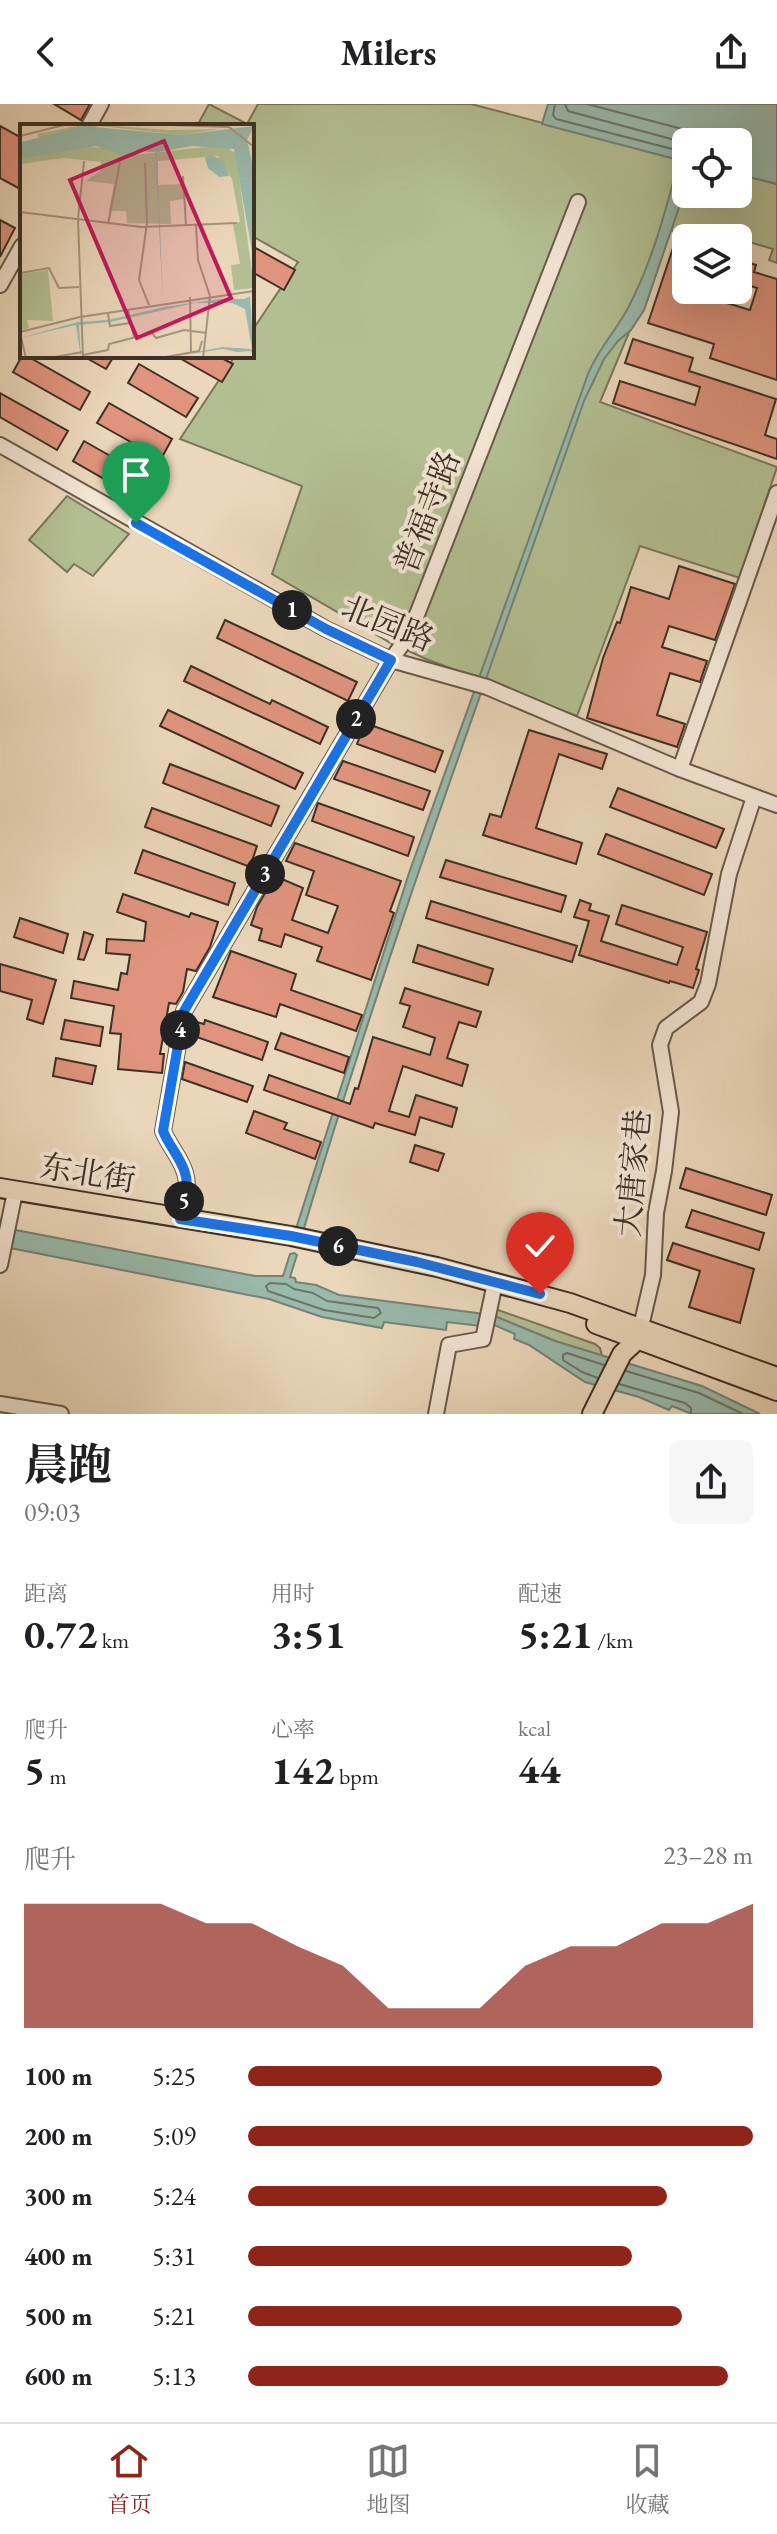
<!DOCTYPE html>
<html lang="zh">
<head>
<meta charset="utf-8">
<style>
  :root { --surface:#fff; --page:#f6f6f6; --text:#202124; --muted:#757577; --line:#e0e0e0; --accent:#8f2418 }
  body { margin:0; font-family:"EB Garamond","Noto Serif SC",serif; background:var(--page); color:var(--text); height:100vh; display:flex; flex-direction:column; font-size:30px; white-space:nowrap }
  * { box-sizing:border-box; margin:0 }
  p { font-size:26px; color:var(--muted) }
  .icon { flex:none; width:44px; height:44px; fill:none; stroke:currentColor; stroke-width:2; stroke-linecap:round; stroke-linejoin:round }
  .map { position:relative; height:1310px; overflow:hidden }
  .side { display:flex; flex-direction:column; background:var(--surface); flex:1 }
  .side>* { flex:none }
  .fabs { position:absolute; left:672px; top:24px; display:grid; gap:16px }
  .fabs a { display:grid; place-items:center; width:80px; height:80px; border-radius:12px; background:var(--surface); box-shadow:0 8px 32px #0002; font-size:40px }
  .pin { position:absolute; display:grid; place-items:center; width:68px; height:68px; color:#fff; margin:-82px -34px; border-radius:50% 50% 50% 0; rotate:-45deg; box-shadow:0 0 8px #0007 }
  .pin .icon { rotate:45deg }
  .km { position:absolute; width:40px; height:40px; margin:-20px; border-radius:50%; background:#222; color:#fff; font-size:22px; line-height:40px; text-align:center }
  .round { display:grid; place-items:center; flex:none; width:84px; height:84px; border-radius:12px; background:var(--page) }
  .summary { display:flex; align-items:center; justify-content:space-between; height:136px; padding:0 24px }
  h1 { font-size:44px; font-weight:700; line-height:60px }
  .stats { display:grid; grid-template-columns:repeat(3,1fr); gap:12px; height:136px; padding:8px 24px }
  .stats div { display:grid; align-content:center }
  .stats b { font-size:40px; font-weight:700 }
  .stats small { font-size:22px; font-weight:400 }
  .stats p { font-size:22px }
  .chart { height:224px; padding:16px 24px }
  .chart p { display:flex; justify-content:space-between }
  .chart svg { width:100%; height:144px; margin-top:8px; fill:var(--accent); opacity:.7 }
  ul { padding:0 24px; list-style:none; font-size:26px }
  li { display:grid; grid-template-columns:128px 96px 1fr; align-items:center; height:60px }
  li i { height:20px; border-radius:10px; background:var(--accent) }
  header { display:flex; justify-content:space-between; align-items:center; height:104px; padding:0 24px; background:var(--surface); font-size:36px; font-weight:700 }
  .menu { display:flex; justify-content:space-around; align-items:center; height:112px; border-top:2px solid var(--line); background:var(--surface); font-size:22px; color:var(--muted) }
  .menu a { display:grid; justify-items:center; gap:4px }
  .menu .active { color:var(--accent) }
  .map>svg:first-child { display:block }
  .green { fill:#b3bf93; stroke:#78785c; stroke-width:2 }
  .water { fill:#99baac; stroke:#748376; stroke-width:2 }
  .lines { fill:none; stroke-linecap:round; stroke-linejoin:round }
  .shore { stroke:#6b7568; stroke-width:2 }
  .building { fill:#e0947e; stroke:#3d3024; stroke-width:2 }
  .minor-casing { stroke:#685a4a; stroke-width:18 }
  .major-casing { stroke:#3d3024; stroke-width:22 }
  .minor { stroke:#f2e5d3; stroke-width:14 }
  .major { stroke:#ebd7bb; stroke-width:18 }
  .route-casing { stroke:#fff; stroke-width:16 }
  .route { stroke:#1a73e8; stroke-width:10 }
  .labels { text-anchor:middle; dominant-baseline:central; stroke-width:8; stroke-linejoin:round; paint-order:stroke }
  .street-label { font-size:32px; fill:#3d3024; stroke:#f2e5d3 }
  .inset-road { fill:none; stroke:#a5947f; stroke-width:2 }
  .view { fill:#c2185b; fill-opacity:0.15; stroke:#c2185b; stroke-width:4 }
  .inset-edge { fill:none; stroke:#3d3024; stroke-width:4 }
</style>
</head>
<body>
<header><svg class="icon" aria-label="back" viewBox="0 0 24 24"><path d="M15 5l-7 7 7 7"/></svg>Milers<svg class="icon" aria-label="share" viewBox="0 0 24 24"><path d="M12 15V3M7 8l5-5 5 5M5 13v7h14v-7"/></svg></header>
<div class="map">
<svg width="777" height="1310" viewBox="0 0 777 1310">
  <rect width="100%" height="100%" fill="#ebd7bb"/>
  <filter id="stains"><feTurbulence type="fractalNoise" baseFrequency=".0025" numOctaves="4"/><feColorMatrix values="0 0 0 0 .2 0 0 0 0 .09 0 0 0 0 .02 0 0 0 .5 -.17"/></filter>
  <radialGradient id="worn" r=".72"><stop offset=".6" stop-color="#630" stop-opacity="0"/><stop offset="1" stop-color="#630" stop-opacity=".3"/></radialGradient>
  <g class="green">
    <polygon points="209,0 247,20 258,0 471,0 686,57 686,90 738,90 738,70 777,80 777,159 769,156 773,145 705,125 670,127 644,206 630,226 600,298 777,363 740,474 640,442 577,612 426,555 389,538 272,470 302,382 180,335 235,252 252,252 252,227 298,158 252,132 252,22 197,22"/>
    <polygon points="67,392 129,430 93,472 74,460 67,468 29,436"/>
    <polygon points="495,1205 595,1240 600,1244 602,1252 555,1237 492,1211"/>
  </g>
  <g class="water">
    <path d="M 548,0 L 777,0 L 777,80 L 738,70 L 738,38 L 686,38 L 686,83 L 644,206 L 631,226 L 618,237 L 604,255 L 584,297 C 487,574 385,850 302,1131 L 295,1128 L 409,769 L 588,270 C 598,245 617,226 629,202 C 653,156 666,105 679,56 L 542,20 Z"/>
    <polygon points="0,1123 255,1172 283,1172 290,1150 294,1149 297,1151 290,1173 295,1174 296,1178 316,1181 339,1191 492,1211 555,1237 702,1282 760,1310 692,1310 672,1302 669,1306 639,1293 585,1278 529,1241 514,1235 515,1230 490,1219 481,1222 447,1218 446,1226 384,1218 382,1224 322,1213 269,1195 0,1142"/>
  </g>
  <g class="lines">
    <g class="shore">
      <polyline points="555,0 553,11 556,15 680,47 686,53"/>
      <polyline points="565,0 568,7 686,39"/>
      <polyline points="587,0 686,26 703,38"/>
      <polygon points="270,1179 286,1180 294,1185 313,1189 327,1197 378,1204 381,1209 374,1214 324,1206 268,1187 266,1182"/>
      <polyline points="626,1267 699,1289 743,1310"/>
      <polyline points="598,1274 582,1268 563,1256 563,1251 567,1249 604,1261"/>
      <polyline points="619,1280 685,1299 691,1304 691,1310"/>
    </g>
  </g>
  <g class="building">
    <polygon points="54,0 90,0 81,16"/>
    <polygon points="0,22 22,34 22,86 0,74"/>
    <polygon points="0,116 15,124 0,153"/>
    <polygon points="677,132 686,135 686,186 720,186 717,196 750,206 757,184 738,178 738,155 756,161 754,168 777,175 777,276 710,254 714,240 648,219"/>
    <polygon points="252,142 295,166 284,186 252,168"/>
    <polygon points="633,235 693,254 689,267 776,295 765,331 777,335 777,355 613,299 620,277 695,301 700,283 625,259"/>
    <polygon points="22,252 27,252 90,288 80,306 13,268"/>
    <polygon points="83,252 114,252 106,265"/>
    <polygon points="176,252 218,252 233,260 222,278"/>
    <polygon points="139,260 198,294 186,313 128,279"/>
    <polygon points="0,289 68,327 57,346 0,313"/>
    <polygon points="109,299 172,335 161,355 97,319"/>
    <polygon points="84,337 149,374 137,394 73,357"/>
    <polygon points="679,462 735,480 715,536 669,522 662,543 707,557 700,578 670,569 657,611 685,620 677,643 587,614 603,554 617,518 620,519 631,483 669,495"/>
    <polygon points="225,516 357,578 348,597 217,534"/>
    <polygon points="191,562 270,600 272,596 328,623 320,640 184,577"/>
    <polygon points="168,606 303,669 295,685 160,622"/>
    <polygon points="365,619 443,647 435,668 357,640"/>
    <polygon points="529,626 607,650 602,665 559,650 536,724 582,739 576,760 483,731 490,710 501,713"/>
    <polygon points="343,657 430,687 423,706 334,675"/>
    <polygon points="170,660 279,702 271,722 163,679"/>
    <polygon points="618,684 724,725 716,744 610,703"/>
    <polygon points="318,699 414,733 408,752 312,717"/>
    <polygon points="152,704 257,742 250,763 145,723"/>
    <polygon points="606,730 712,770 704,791 598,750"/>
    <polygon points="295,739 401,777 390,807 394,809 371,876 317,857 322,843 285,830 281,843 259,836 262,825 251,821 257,803 275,772 303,784 292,816 328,829 338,802 306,791 314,767 286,757"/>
    <polygon points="143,746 235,779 228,801 135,769"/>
    <polygon points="446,756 566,792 561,808 440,773"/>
    <polygon points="123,790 189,813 191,809 218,818 210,843 196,867 187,865 183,888 176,900 169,899 160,950 164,950 162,969 118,965 121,930 110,929 114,902 71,894 74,877 118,886 121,869 127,870 130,851 106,849 107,835 144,837 146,818 117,808"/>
    <polygon points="580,796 591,800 589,806 609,812 601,837 677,861 683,843 616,820 622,801 707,828 696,865 699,866 693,884 670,877 669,879 579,851 589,817 574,813"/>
    <polygon points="431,797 577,842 572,858 426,814"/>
    <polygon points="20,814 68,830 63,849 14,833"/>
    <polygon points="84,828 93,831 84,856 78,855"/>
    <polygon points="418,841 493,865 488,881 413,858"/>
    <polygon points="231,847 296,870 291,886 362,911 356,927 280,900 276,913 213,893"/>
    <polygon points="0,860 56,876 43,920 27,915 32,896 0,887"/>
    <polygon points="405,884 481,908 476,923 459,918 447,954 468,961 462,982 403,962 389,1007 409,1013 416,991 457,1004 452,1023 420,1013 415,1031 375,1019 373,1024 264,986 269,971 350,1000 355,984 358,985 373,933 430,951 435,934 403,923 410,902 400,899"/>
    <polygon points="65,916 103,923 100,942 61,935"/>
    <polygon points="205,916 268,938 262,956 191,931 196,918 204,920"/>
    <polygon points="281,929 349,953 344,969 275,945"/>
    <polygon points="56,954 96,962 92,980 53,972"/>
    <polygon points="185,958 253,982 247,998 182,975"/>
    <polygon points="254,1007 287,1019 284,1025 321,1038 315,1055 246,1029"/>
    <polygon points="415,1041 444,1050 438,1067 410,1058"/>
    <polygon points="686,1064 772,1091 766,1111 680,1084"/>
    <polygon points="692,1106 764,1129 759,1146 686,1123"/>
    <polygon points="673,1139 754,1165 740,1219 689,1203 700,1167 667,1156"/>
  </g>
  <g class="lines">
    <g class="minor-casing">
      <g id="minor">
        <polyline points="89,22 101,0"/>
        <polyline points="0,181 22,142"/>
        <polyline points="0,341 326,525 391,556 487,583 680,665 777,701"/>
        <polyline points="680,665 777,389"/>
        <path d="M 180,1115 C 183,1101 190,1083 185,1069 C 181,1054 169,1042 163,1027 L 184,907 L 391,556 L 409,531 L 578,98"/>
        <polyline points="0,1161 15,1088"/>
        <polyline points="639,1231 653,1171 656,1109 664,1067 671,1008 660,941 666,924 701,898 708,880 729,770 754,693"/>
        <polyline points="0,1300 61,1310"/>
        <polyline points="436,1310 449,1241 483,1235 495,1179"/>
      </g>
    </g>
    <g class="major-casing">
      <g id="major">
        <polyline points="0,1084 291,1132 437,1163 570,1199 777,1273"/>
        <polyline points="596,1220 777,1287"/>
        <polyline points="592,1310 622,1250 638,1235"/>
      </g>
    </g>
    <use href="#minor" class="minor"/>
    <use href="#major" class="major"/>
  </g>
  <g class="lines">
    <g class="route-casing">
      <path id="route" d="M 136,419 L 326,525 L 391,556 L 184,907 L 163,1027 C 169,1042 181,1054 185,1069 C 190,1083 183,1101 180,1115 L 291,1132 L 417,1158 L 540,1190"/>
    </g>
    <use href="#route" class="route"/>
  </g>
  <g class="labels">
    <g class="street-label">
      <text transform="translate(427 408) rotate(-69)">普福寺路</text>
      <text transform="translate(388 519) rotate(22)">北园路</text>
      <text transform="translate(88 1069) rotate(9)">东北街</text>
      <text transform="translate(633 1069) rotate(-85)">大唐家巷</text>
    </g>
  </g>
  <g transform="translate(20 20)">
    <rect width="234" height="234" fill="#ebd7bb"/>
    <path d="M 67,0 L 149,6 L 200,5 L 161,11 L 80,2 L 19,15 L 17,10 ZM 204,21 L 216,30 L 234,164 L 214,166 L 211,141 L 220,140 L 213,100 L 220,98 L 212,55 L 198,32 L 138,37 L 138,61 L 163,60 L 164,75 L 150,77 L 151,100 L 107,99 L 106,87 L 89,87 L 94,60 L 66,57 L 81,46 L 81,38 L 44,34 L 0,40 L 0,35 L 64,23 L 91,24 L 104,32 ZM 28,146 L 33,197 L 7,196 L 9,204 L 0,207 L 0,150 Z" fill="#b3bf93"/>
    <path d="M 63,2 L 161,11 L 234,2 L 227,16 L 234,47 L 234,139 L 214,25 L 172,22 L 137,28 L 143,177 L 135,28 L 114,27 L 104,32 L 76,22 L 0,35 L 2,18 ZM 191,31 L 203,36 L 209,52 L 199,53 L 188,44 L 185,34 ZM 230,172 L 234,234 L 231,227 L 217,228 L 203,225 L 157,232 L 202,223 L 232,225 L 225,185 L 212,179 L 175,179 L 90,198 L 59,201 L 61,234 L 56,201 L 0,214 L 58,198 L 88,196 L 144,183 L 200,175 L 224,175 Z" fill="#99baac"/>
    <path class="inset-road" d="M 121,0 L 209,3 L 234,23M 0,12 L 48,0M 125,39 L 127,99 L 119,156 L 129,181M 163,52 L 166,101M 0,88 L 121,103 L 217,99M 88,100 L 100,38M 176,101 L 178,136 L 190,172M 0,149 L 29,144 L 39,164 L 59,163M 170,173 L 171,228M 108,186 L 114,213M 88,190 L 90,202 L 110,199M 60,193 L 234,167M 0,208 L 60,193M 0,209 L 6,234M 88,226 L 89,220 L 132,209 L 136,214 L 164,206 L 187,209M 63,231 L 88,226M 29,234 L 63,228M 63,234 L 58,95 L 64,37M 140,234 L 179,227 L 182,217M 183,234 L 190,172"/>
    <path class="view" d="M 144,17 L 211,174 L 117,214 L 50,56 Z"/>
    <rect width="234" height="234" class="inset-edge"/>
  </g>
  <rect width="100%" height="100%" filter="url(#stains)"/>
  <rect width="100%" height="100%" fill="url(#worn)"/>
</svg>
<div class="fabs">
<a><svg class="icon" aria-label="locate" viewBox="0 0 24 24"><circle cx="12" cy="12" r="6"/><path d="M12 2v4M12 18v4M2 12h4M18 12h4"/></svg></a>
<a><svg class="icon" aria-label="layers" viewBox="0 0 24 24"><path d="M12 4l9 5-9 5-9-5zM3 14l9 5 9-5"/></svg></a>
</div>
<div class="pin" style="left:136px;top:419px;background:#1e9e55"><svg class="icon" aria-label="arrive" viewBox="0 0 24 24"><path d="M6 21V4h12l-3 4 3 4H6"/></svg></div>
<div class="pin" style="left:540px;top:1190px;background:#d93025"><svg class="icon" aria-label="check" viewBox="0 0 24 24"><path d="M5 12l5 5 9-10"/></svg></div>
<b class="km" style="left:292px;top:506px">1</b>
<b class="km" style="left:356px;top:615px">2</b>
<b class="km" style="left:265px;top:770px">3</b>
<b class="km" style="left:180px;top:926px">4</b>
<b class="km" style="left:184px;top:1097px">5</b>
<b class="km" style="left:338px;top:1142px">6</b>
</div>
<section class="side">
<div class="summary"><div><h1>晨跑</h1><p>09:03</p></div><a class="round"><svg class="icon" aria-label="share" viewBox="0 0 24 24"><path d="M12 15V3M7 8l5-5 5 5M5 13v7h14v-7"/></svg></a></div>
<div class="stats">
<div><p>距离</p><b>0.72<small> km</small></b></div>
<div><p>用时</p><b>3:51</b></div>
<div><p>配速</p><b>5:21<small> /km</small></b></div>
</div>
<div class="stats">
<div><p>爬升</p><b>5<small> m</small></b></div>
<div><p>心率</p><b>142<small> bpm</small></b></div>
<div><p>kcal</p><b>44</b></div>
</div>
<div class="chart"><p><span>爬升</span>23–28 m</p>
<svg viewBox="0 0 160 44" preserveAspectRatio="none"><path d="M0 44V6L10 6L20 6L30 6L40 12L50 12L60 19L70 25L80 38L90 38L100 38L110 25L120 19L130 19L140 12L150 12L160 6V44z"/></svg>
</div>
<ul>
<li><b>100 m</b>5:25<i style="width:82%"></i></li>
<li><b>200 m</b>5:09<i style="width:100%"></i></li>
<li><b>300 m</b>5:24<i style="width:83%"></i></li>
<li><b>400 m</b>5:31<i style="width:76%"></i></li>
<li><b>500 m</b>5:21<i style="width:86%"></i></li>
<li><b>600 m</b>5:13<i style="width:95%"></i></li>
</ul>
</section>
<nav class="menu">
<a class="active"><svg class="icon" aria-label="home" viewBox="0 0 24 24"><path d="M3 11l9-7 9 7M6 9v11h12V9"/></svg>首页</a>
<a><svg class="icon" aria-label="map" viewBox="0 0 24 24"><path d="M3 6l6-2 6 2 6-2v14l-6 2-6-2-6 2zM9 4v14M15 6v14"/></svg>地图</a>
<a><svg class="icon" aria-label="saved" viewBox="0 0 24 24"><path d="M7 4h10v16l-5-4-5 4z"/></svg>收藏</a>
</nav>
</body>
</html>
